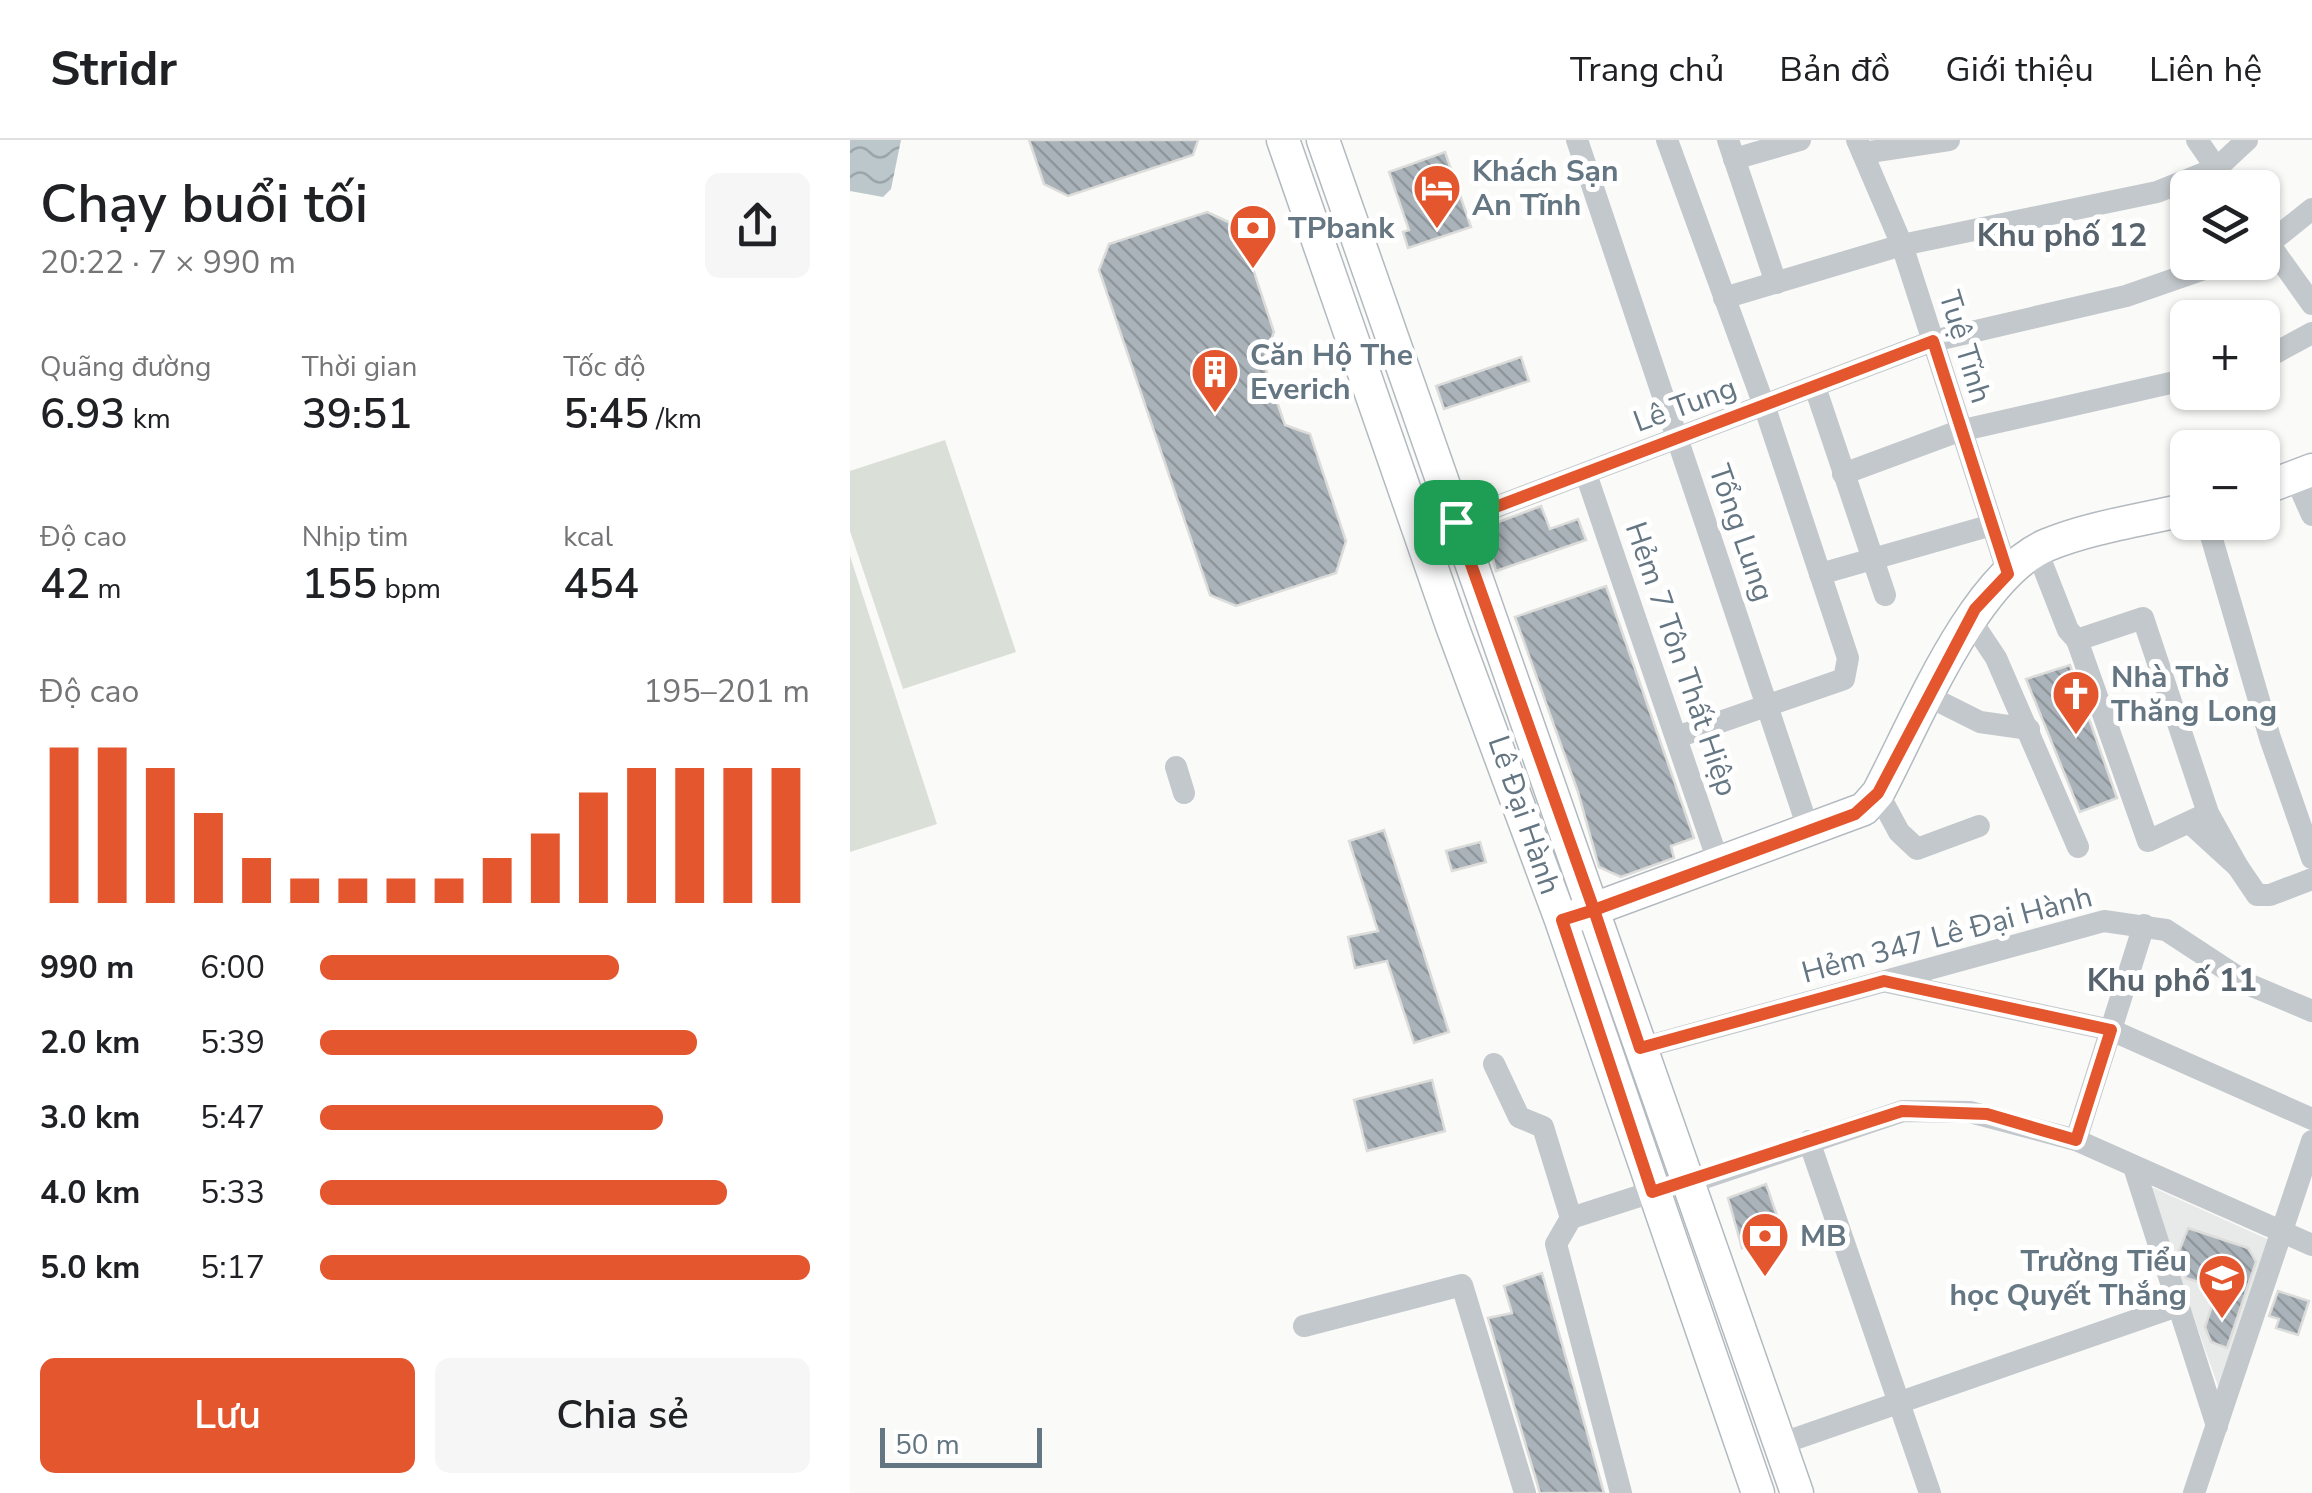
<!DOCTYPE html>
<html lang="vi">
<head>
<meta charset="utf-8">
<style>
  :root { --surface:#fff; --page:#f6f6f6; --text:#202124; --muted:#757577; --line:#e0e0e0; --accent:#e4572e }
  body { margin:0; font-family:"Nunito Sans",sans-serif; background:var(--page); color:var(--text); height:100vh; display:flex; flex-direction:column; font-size:38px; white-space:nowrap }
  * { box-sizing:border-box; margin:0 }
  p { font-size:32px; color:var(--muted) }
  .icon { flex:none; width:55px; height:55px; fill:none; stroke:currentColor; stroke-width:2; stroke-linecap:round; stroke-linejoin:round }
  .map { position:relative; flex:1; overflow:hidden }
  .details { display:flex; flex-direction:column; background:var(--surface); width:850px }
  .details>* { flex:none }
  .fabs { position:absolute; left:1320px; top:30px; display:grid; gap:20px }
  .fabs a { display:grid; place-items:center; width:110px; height:110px; border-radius:15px; background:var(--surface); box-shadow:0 2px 8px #0004; font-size:50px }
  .scale { position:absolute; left:30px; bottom:25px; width:162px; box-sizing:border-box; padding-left:10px; border:5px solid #657683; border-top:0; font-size:28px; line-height:35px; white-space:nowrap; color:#657683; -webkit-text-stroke:8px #fff; paint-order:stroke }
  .pin { position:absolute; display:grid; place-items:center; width:85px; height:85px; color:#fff; margin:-42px; border-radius:20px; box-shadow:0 5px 15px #0006 }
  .round { display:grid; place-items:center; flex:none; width:105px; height:105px; border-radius:15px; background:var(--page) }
  .headline { display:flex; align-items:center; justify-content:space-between; height:170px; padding:0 40px }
  h1 { font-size:55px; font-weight:600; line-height:75px }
  .stats { display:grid; grid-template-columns:repeat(3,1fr); gap:15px; height:170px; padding:10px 40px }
  .stats div { display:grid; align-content:center }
  .stats b { font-size:42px; font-weight:600 }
  .stats small { font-size:28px; font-weight:400 }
  .stats p { font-size:28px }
  .chart { height:280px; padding:20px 40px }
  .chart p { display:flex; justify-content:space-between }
  .chart svg { width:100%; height:180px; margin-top:10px; stroke:var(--accent); stroke-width:6 }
  .cta { display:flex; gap:20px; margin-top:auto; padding:20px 40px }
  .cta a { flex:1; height:115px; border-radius:15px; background:var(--accent); color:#fff; font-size:40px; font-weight:600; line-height:115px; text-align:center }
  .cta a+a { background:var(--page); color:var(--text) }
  ul { padding:0 40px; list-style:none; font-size:32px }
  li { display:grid; grid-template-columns:160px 120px 1fr; align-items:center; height:75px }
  li i { height:25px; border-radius:12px; background:var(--accent) }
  header { display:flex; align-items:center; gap:60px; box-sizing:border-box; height:140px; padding:0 50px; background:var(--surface); border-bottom:2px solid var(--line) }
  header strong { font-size:48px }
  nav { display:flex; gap:55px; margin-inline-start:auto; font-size:35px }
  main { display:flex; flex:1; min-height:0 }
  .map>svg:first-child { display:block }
  .built { fill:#e8e9e9 }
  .garden { fill:#dadfd7 }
  .water { fill:url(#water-waves) }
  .building { fill:url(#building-back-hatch); stroke:#dcdcda; stroke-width:2.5 }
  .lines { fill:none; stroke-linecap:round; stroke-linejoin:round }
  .secondary-casing { stroke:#b3babf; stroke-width:35 }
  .street { stroke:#c3c8cc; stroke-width:22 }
  .secondary { stroke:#fff; stroke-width:32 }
  .route-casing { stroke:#fff; stroke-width:20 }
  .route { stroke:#e4572e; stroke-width:12 }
  .labels { text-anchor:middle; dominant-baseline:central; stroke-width:10; stroke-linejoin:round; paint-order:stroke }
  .poi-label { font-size:30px; font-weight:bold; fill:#657683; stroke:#fff; text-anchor:start }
  .street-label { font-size:30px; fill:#657683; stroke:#fff }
  .neighbourhood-label { font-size:32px; font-weight:bold; fill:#57646e; stroke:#fff }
</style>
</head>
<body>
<header>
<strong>Stridr</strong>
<nav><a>Trang chủ</a><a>Bản đồ</a><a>Giới thiệu</a><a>Liên hệ</a></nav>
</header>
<main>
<section class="details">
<div class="headline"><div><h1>Chạy buổi tối</h1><p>20:22 · 7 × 990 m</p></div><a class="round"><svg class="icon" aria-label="share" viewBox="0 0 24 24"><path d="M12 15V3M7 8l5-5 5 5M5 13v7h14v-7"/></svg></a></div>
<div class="stats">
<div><p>Quãng đường</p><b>6.93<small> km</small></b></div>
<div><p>Thời gian</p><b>39:51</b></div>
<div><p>Tốc độ</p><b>5:45<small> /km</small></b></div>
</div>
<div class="stats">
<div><p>Độ cao</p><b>42<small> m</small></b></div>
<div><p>Nhịp tim</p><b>155<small> bpm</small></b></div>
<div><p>kcal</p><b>454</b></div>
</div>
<div class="chart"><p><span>Độ cao</span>195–201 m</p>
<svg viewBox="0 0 160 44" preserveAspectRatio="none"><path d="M5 44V6M15 44V6M25 44V11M35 44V22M45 44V33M55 44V38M65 44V38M75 44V38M85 44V38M95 44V33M105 44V27M115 44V17M125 44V11M135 44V11M145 44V11M155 44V11"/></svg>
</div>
<ul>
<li><b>990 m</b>6:00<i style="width:61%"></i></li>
<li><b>2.0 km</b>5:39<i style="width:77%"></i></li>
<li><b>3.0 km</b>5:47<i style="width:70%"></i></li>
<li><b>4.0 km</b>5:33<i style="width:83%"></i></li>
<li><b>5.0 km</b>5:17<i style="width:100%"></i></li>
</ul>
<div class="cta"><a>Lưu</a><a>Chia sẻ</a></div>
</section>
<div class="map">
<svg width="1462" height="1353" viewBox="0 0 1462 1353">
  <defs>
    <pattern id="water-waves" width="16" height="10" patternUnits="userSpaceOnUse" patternTransform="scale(2.5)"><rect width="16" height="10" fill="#bbc7cb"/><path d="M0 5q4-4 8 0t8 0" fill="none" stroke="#9ca6aa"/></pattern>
    <pattern id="building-back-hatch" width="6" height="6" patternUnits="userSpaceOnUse" patternTransform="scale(2.5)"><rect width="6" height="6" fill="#aab3b9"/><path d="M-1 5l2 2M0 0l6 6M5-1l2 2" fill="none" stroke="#8e969c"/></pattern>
  </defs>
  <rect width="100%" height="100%" fill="#fafaf8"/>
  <polygon class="built" points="1297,1045 1424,1102 1373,1260"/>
  <g class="garden">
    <polygon points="95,300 166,512 53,549 0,391 0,331"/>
    <polygon points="0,416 87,684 0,712"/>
  </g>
  <polygon class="water" points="0,0 51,0 41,49 33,57 0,51"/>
  <g class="building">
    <polygon points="179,0 348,0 343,15 218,56 194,44"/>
    <polygon points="595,12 621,87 558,108 553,92 559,90 539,32"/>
    <polygon points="357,72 389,87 424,192 413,221 435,285 460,294 496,401 486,433 386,466 360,455 249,130 259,104"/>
    <polygon points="671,217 679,241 594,269 586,246"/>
    <polygon points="691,366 700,389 728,379 736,400 646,431 635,387"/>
    <polygon points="756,446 844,698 821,706 824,718 771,737 749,727 728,652 665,477"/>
    <polygon points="1220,525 1267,658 1230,672 1176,539"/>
    <polygon points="534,690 599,892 564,903 537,821 505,828 498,797 528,791 499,701"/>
    <polygon points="630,702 636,722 602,731 596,711"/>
    <polygon points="582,940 595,991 517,1011 504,960"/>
    <polygon points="916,1044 933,1093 892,1108 878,1058"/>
    <polygon points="1338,1088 1398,1108 1406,1122 1377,1208 1361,1202 1355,1187 1368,1148 1336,1138 1330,1121 1328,1114"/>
    <polygon points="692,1133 754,1353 690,1353 638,1178 662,1173 654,1146"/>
    <polygon points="1428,1151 1459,1161 1448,1195 1426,1188 1429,1179 1419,1176"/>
  </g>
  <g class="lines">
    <g class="secondary-casing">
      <g id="secondary">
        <polyline points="433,0 602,486 711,780 908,1353"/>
        <polyline points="473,0 947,1353"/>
        <polyline points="1412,349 1462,330"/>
        <path d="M 725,776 L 1014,669 L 1028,653 C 1065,584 1123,436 1197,405 C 1241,387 1292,380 1338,369"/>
      </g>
    </g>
    <g class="street">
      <polyline points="727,0 959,691"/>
      <polyline points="817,0 915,268 998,518 994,539 827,597"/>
      <polyline points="878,0 926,143"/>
      <polyline points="1007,0 1052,105 1158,434"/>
      <polyline points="1347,0 1380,48"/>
      <polyline points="1013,13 1099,0"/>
      <polyline points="884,19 950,0"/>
      <polyline points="1412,94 1462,164"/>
      <polyline points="1412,109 1462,69"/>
      <polyline points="874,158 1052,105 1307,52 1367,28 1397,0"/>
      <polyline points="1412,220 1462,193"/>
      <polyline points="965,247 1035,455"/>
      <polyline points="736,334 869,724"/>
      <polyline points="993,334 1109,291 1338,239"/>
      <polyline points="1445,337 1462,375"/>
      <polyline points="606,382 1083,201 1276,156 1374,122"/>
      <polyline points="1357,382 1420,598 1462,718"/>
      <polyline points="1187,411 1218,490 1227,500 1298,701 1352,676"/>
      <polyline points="970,434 1142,385"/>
      <polyline points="1120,479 1146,518 1228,707"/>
      <polyline points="1227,500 1293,478 1358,673 1388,727 1341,684"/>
      <polyline points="1078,556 1130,582 1179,589"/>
      <polyline points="326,627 334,653"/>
      <polyline points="1028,653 1049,692 1067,709 1129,686"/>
      <polyline points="1388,727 1407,755 1420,755 1462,739"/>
      <polyline points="1037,842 1261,890 1462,979"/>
      <polyline points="791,908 1254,781 1316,790 1400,845 1462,871"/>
      <polyline points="644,924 669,977 693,987 721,1078"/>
      <polyline points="1226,1000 1294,785"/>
      <polyline points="959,1001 1080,1353"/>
      <polyline points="1284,1027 1367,1286"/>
      <polyline points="839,1043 1053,971 1120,972 1226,1000 1462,1105"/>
      <polyline points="454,1186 612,1145 675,1353"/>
      <polyline points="930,1304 1327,1166"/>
      <polyline points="771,1353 706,1104 721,1078 802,1052"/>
      <polyline points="1344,1353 1462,1001"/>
    </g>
    <use href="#secondary" class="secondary"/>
  </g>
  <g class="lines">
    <g class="route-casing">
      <polyline id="route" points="606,382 744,770 712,780 802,1052 1052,971 1137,974 1226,1000 1261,890 1034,841 790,908 744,770 1005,674 1028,653 1125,469 1158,434 1083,201 606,382"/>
    </g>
    <use href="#route" class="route"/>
  </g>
  <defs>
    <g id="hotel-pin" transform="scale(2.5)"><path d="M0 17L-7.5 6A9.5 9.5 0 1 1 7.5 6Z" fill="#e4572e" stroke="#fff"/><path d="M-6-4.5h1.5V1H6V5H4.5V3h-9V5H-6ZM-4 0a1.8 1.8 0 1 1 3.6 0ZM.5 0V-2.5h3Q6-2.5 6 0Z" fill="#fff"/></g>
    <g id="bank-pin" transform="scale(2.5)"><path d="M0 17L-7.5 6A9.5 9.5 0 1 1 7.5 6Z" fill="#e4572e" stroke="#fff"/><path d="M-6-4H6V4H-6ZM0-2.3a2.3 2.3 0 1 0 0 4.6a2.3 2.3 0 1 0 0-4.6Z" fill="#fff"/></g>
    <g id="building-pin" transform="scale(2.5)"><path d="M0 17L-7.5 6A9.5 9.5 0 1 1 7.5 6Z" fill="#e4572e" stroke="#fff"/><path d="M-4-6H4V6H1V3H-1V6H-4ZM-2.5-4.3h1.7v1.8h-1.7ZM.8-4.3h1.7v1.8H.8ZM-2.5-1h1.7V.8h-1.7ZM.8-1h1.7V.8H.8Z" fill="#fff"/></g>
    <g id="church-pin" transform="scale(2.5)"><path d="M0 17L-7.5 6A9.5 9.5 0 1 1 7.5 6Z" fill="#e4572e" stroke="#fff"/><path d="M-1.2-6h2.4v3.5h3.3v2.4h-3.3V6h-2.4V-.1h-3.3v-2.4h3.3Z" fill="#fff"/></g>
    <g id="school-pin" transform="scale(2.5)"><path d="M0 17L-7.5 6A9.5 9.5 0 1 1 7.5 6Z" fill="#e4572e" stroke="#fff"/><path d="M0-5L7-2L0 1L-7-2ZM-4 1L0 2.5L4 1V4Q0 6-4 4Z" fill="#fff"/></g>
  </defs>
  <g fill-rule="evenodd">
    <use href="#hotel-pin" x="587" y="48"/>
    <use href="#bank-pin" x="403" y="88"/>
    <use href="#building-pin" x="365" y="232"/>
    <use href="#church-pin" x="1226" y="554"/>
    <use href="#bank-pin" x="915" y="1096"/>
    <use href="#school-pin" x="1372" y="1138"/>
  </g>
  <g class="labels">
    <g class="poi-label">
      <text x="622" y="31">Khách Sạn<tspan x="622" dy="34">An Tĩnh</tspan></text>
      <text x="438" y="88">TPbank</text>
      <text x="400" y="215">Căn Hộ The<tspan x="400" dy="34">Everich</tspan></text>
      <text x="1261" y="537">Nhà Thờ<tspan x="1261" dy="34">Thăng Long</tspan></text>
      <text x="950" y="1096">MB</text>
      <text x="1337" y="1121" text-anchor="end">Trường Tiểu<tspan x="1337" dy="34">học Quyết Thắng</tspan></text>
    </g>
    <g class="street-label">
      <text transform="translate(1115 207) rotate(73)">Tuệ Tĩnh</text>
      <text transform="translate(835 265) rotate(-20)">Lê Tung</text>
      <text transform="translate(891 393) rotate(71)">Tổng Lung</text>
      <text transform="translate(831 519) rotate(71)">Hẻm 7 Tôn Thất Hiệp</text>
      <text transform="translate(674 675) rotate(71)">Lê Đại Hành</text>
      <text transform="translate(1097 795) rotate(-15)">Hẻm 347 Lê Đại Hành</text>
    </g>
    <g class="neighbourhood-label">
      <text x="1212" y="95">Khu phố 12</text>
      <text x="1322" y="840">Khu phố 11</text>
    </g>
  </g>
</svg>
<div class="fabs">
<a><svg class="icon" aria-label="layers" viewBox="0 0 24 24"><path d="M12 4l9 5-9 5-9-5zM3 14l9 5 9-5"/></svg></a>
<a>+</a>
<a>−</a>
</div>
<div class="scale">50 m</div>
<div class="pin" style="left:606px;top:382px;background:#1e9e55"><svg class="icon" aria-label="arrive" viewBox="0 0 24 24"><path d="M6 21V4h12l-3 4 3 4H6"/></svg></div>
</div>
</main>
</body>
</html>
